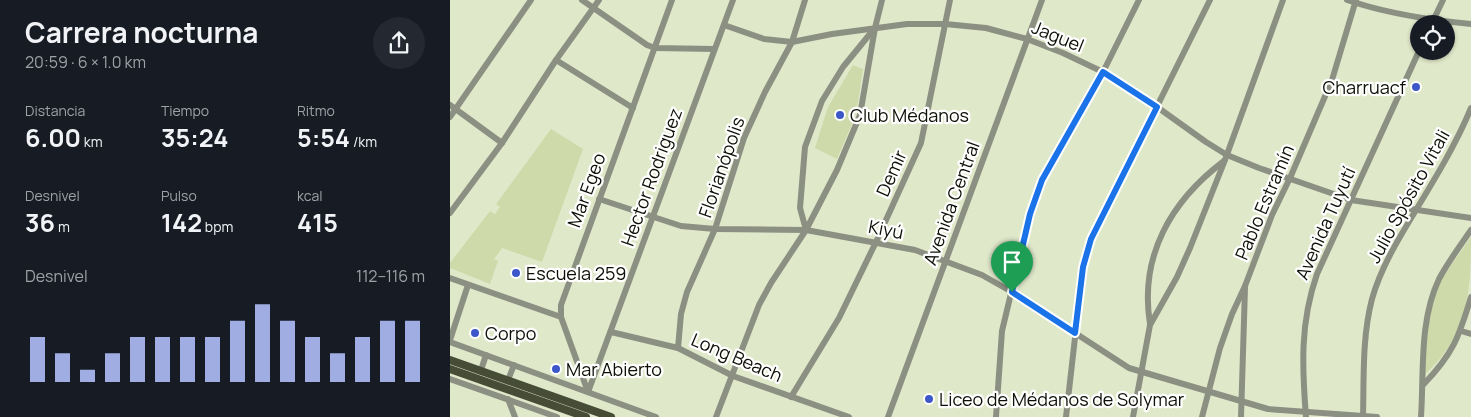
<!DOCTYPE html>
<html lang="es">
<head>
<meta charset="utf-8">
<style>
  :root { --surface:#171b24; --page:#242831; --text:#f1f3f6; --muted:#9ea1a6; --accent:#a0ade2 }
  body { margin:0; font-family:Manrope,sans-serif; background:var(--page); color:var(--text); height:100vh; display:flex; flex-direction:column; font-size:19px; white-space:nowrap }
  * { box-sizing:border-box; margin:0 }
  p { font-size:16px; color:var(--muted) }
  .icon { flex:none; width:28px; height:28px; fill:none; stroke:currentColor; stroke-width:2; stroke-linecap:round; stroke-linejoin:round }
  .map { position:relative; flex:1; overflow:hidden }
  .drawer { display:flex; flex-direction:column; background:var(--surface); width:450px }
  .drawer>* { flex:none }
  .tools { position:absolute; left:960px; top:15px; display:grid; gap:10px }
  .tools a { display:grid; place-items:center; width:45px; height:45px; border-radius:50%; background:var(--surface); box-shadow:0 1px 4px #0004; font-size:25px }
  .pin { position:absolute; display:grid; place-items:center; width:42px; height:42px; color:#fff; margin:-51px -21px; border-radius:50% 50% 50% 0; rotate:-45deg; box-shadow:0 0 5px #0007 }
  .pin .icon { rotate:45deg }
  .round { display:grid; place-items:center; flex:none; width:52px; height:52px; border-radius:26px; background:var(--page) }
  .headline { display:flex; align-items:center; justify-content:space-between; height:85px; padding:0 25px }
  h1 { font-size:28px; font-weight:700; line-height:38px }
  .figures { display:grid; grid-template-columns:repeat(3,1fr); gap:8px; height:85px; padding:5px 25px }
  .figures div { display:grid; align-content:center }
  .figures b { font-size:25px; font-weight:700 }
  .figures small { font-size:14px; font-weight:400 }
  .figures p { font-size:14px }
  .chart { height:140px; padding:10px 25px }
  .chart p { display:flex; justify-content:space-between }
  .chart svg { width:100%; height:90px; margin-top:5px; stroke:var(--accent); stroke-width:6 }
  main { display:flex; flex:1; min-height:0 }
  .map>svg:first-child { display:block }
  .green { fill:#cedaa9 }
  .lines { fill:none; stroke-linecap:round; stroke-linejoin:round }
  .minor { stroke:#8c9083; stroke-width:6 }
  .major { stroke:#474c36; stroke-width:8 }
  .route-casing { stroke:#fff; stroke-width:10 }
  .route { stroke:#1a73e8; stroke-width:6 }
  .poi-dot { fill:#3c57c9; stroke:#fff; stroke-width:2 }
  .labels { text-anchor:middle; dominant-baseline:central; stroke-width:4.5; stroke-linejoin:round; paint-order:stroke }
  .street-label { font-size:18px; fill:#0c0f05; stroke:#fff }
  .poi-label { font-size:18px; fill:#0c0f05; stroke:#fff; text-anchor:start }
</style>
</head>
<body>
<main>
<section class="drawer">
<div class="headline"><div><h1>Carrera nocturna</h1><p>20:59 · 6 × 1.0 km</p></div><a class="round"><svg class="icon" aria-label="share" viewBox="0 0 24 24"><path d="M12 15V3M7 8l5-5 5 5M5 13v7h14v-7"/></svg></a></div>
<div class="figures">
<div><p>Distancia</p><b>6.00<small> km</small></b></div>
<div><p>Tiempo</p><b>35:24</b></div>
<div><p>Ritmo</p><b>5:54<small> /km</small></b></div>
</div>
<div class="figures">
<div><p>Desnivel</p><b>36<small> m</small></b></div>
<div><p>Pulso</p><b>142<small> bpm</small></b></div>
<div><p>kcal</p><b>415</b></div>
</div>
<div class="chart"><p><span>Desnivel</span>112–116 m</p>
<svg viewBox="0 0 160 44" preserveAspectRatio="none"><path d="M5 44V22M15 44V30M25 44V38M35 44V30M45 44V22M55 44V22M65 44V22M75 44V22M85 44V14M95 44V6M105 44V14M115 44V22M125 44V30M135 44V22M145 44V14M155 44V14"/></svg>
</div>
</section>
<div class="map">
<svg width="1021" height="417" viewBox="0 0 1021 417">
  <rect width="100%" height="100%" fill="#e0e8ca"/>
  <g class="green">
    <polygon points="403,65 413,69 408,102 402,124 387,159 365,148 378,107"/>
    <polygon points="101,129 133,149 92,262 52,248 44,259 48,261 40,284 0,268 0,263 40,211 45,214 50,207 46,204"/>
    <path d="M 1021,237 C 1021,293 1018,336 973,376 L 980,312 L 990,281 Z"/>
  </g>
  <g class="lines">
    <g class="minor">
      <polyline points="132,0 197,45 205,48 264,49"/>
      <path d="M 897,0 C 938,14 978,20 1021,24"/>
      <polyline points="982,23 993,0"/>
      <polyline points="274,25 314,39 342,42 382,34 457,24 495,24 536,28 577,39 613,53 653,72 682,89 756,142 777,155 809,168 901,200 1021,218"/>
      <polyline points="106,60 183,108"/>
      <polyline points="0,105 52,143"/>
      <polyline points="0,117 81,0"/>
      <polyline points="149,199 231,226 265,229 356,230 465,250 532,275 562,292 679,368 818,409 927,417"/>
      <polyline points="0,213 52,143 106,60 149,0"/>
      <polyline points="356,230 350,208 355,147 372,101 393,67 424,29"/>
      <polyline points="0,278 111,317"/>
      <path d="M 700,324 C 689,256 721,201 774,161"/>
      <polyline points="1011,331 1021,334"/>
      <polyline points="161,332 228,348 283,376 399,417"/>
      <polyline points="0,340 18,285"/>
      <polyline points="0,342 206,417"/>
      <polyline points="228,348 231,314 237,292 265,229 294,138 315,92 342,42 355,0"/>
      <polyline points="31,370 36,355"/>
      <polyline points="0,379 107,417"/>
      <polyline points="58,380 64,365"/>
      <path d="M 973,385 C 1003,354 1009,337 1021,297"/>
      <polyline points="138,392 283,0"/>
      <polyline points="138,392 111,317 111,305 222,0"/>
      <polyline points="341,397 389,318 426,242 471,143 500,0"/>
      <polyline points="58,399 65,417"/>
      <polyline points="266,417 309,305 321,283 356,230 387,170 410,115 425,28 432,0"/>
      <polyline points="438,417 592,0"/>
      <polyline points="546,417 552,331 580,214 592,180 653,72 689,0"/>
      <polyline points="616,417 633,267 641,239 760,0"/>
      <polyline points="683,417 700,325 727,277 740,248 775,160 833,0"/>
      <polyline points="752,417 770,348 782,314 795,286 822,215 840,178 882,80 906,0"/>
      <polyline points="791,417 795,288"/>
      <path d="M 856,417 C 852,366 850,323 867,274 L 969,51"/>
      <path d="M 913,417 C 914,378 912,337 922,299 C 931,267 949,238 966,210 C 986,177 1006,144 1021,108"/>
      <path d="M 971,417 C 974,372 969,321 989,279 C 998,262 1010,246 1021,230"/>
    </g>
    <g class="major">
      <polyline points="0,360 161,417"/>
      <polyline points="0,369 136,417"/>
    </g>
  </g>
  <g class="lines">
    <g class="route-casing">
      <polygon id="route" points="653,72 707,107 641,239 633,267 625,333 562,292 580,214 592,180"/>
    </g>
    <use href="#route" class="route"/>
  </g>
  <g class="poi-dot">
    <circle cx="966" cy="87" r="5"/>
    <circle cx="390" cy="115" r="5"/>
    <circle cx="66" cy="273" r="5"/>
    <circle cx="25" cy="333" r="5"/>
    <circle cx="106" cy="369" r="5"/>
    <circle cx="479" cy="399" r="5"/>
  </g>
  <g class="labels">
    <g class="street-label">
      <text transform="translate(608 36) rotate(22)">Jaguel</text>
      <text transform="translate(271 167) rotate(-71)">Florianópolis</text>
      <text transform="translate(441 173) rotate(-66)">Demir</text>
      <text transform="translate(201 177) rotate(-70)">Hector Rodriguez</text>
      <text transform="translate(136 190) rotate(-70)">Mar Egeo</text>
      <text transform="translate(958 196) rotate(-61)">Julio Spósito Vitali</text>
      <text transform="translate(814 202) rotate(-67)">Pablo Estramín</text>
      <text transform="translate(501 203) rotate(-70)">Avenida Central</text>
      <text transform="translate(875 223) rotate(-66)">Avenida Tuyutí</text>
      <text transform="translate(436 229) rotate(11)">Kiyú</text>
      <text transform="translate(287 357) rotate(23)">Long Beach</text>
    </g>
    <g class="poi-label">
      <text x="956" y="87" text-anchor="end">Charruacf</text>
      <text x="400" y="115">Club Médanos</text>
      <text x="76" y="273">Escuela 259</text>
      <text x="35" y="333">Corpo</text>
      <text x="116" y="369">Mar Abierto</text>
      <text x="489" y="399">Liceo de Médanos de Solymar</text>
    </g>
  </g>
</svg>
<div class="tools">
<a><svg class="icon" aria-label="locate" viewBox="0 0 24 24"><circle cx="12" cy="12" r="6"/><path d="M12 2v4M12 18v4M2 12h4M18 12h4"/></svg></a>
</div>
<div class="pin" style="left:562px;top:292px;background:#1e9e55"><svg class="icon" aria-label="arrive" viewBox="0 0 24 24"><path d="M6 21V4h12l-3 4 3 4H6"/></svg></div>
</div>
</main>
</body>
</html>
